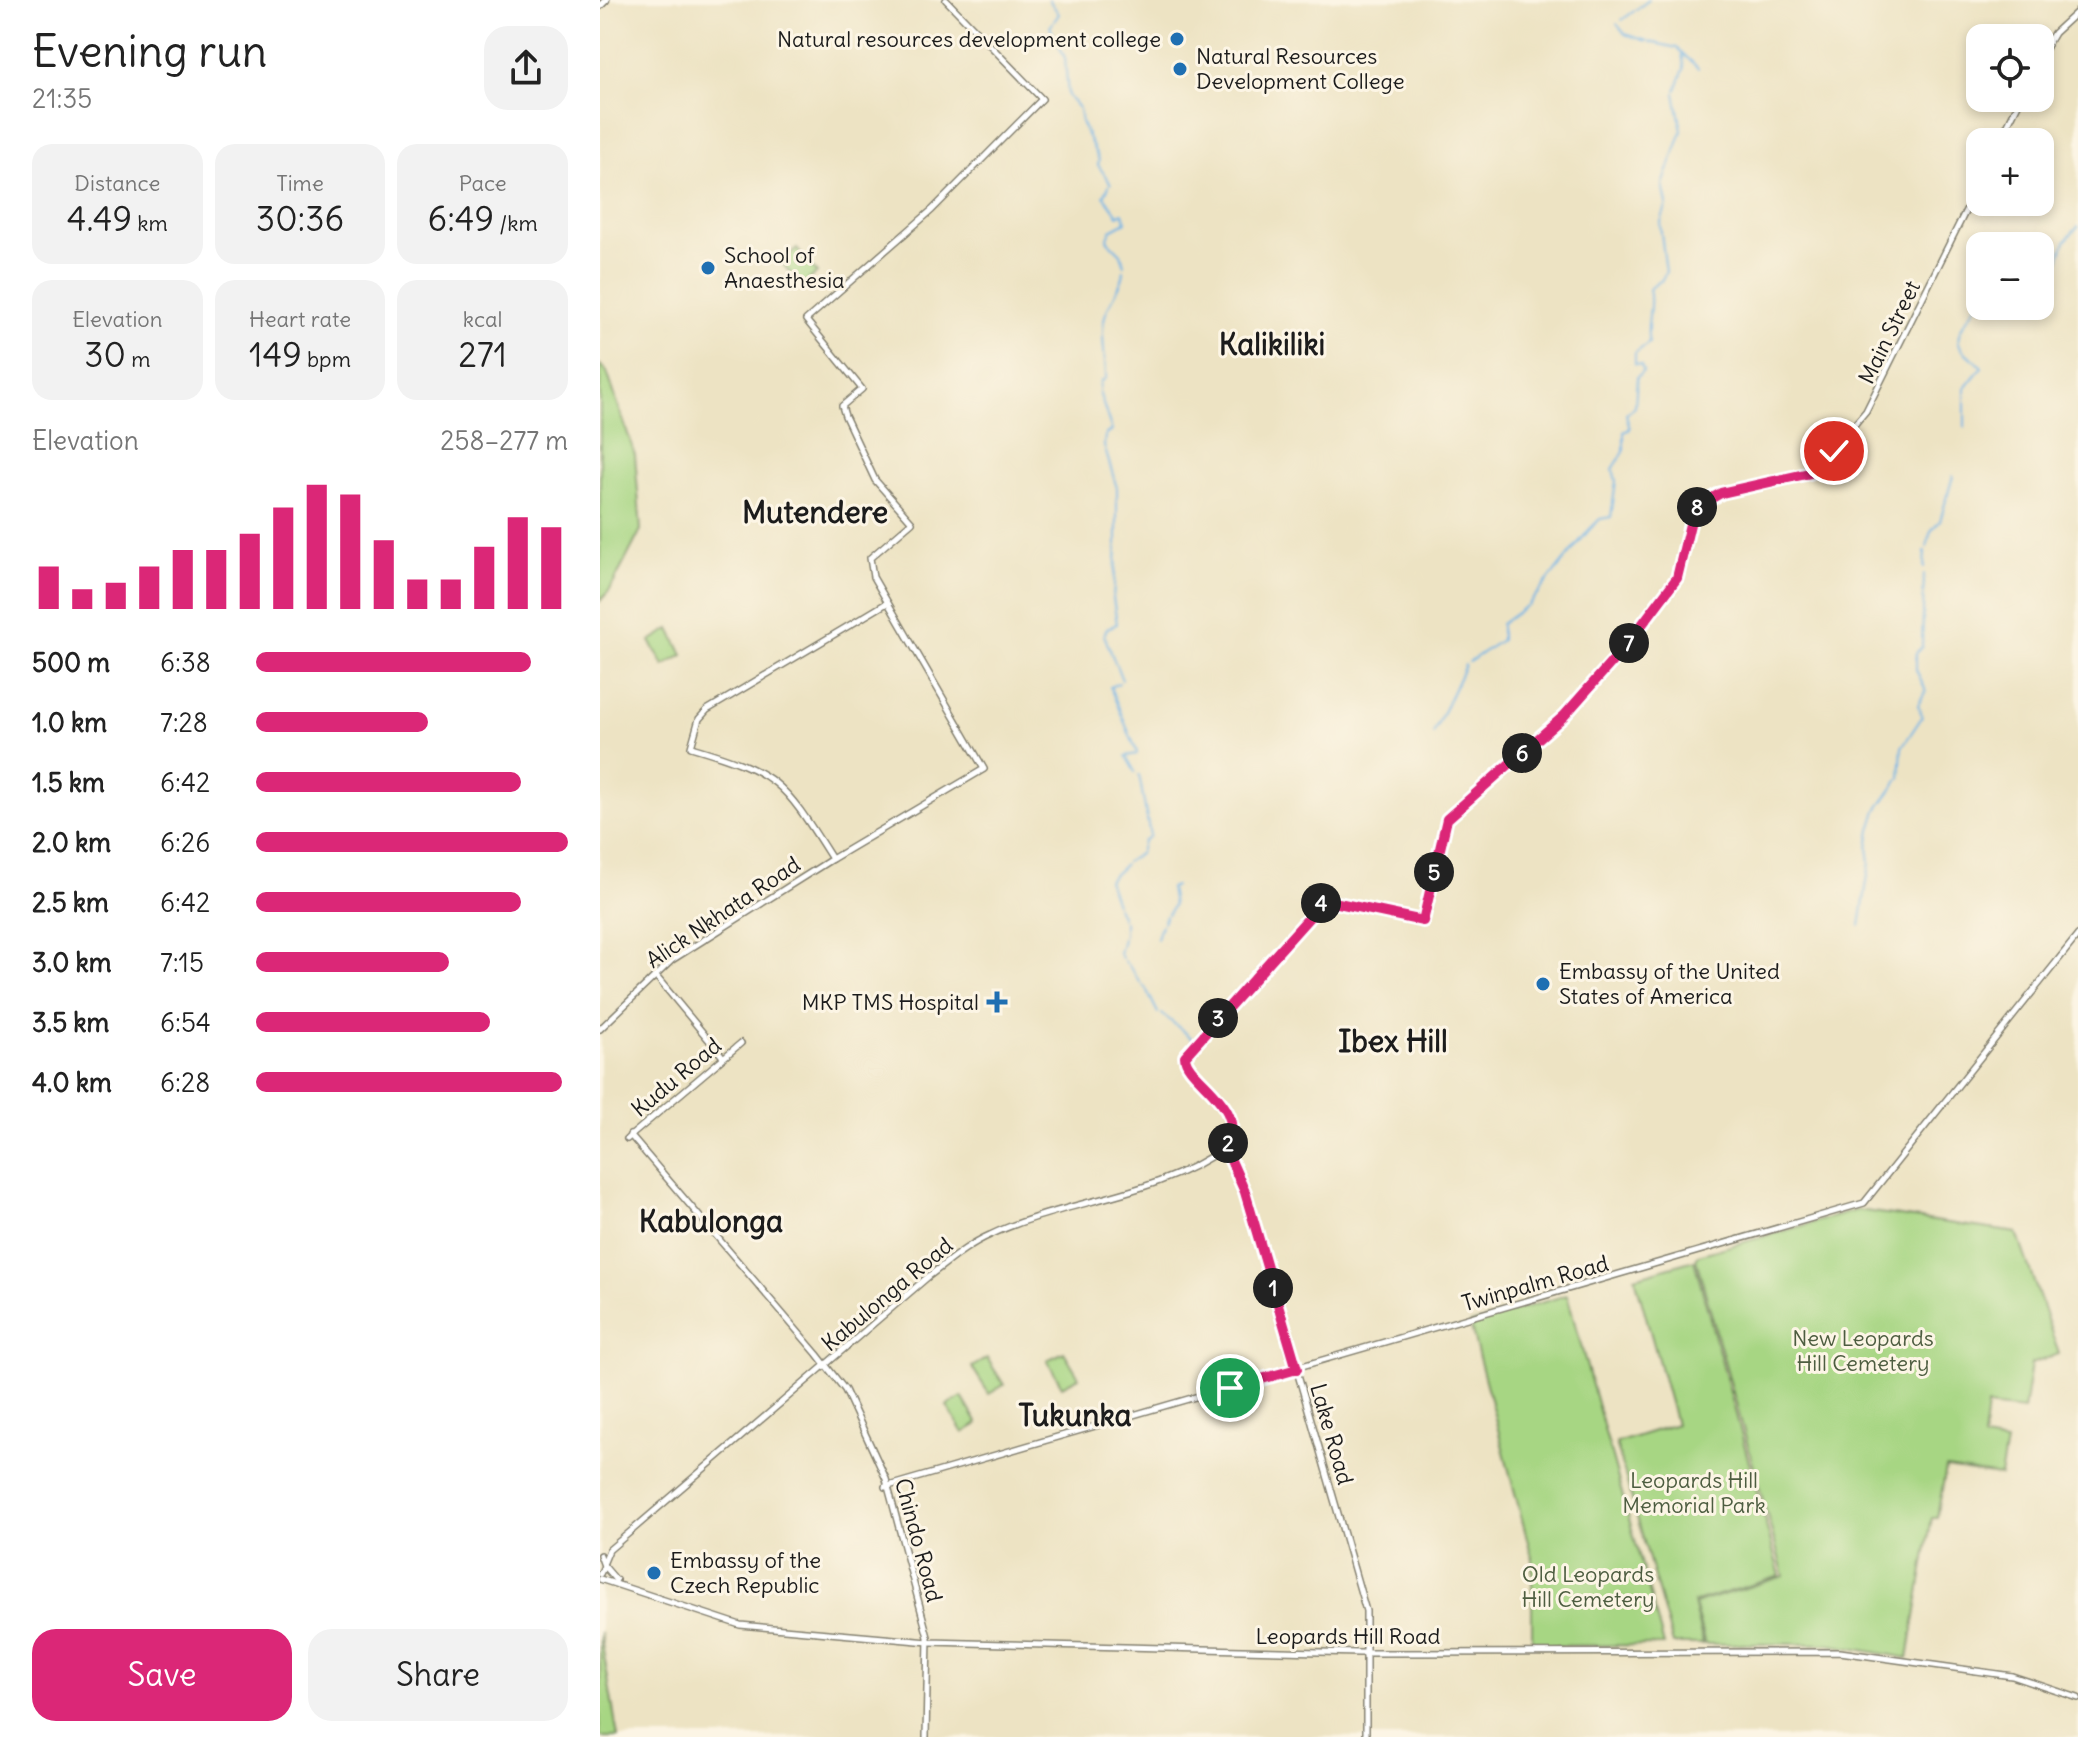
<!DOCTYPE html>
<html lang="en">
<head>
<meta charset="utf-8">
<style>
  :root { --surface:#fff; --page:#f2f2f2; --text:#222; --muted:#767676; --accent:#db2777 }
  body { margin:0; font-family:Delius,sans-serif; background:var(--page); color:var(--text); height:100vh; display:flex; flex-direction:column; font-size:30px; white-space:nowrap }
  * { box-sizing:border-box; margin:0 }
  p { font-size:26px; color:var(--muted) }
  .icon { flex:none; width:44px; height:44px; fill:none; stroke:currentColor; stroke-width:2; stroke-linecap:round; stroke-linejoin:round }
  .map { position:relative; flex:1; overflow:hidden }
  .sheet { display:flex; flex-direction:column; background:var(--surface); width:600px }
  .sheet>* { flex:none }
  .tools { position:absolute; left:1366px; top:24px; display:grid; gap:16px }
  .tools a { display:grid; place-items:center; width:88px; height:88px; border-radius:16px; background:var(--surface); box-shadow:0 4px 12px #0003; font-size:40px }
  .pin { position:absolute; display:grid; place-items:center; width:68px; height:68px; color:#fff; margin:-34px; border:4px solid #fff; border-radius:50%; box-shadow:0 2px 8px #0007 }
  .km { position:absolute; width:40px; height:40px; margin:-20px; border-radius:50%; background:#222; color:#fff; font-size:22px; line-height:40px; text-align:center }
  .round { display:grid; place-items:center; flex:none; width:84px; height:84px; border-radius:24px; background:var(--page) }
  .head { display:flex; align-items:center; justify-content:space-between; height:136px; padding:0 32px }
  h1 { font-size:44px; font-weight:600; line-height:60px }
  .metrics { display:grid; grid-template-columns:repeat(3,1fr); gap:12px; height:136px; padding:8px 32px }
  .metrics div { display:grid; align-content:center; border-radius:20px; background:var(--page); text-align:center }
  .metrics b { font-size:34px; font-weight:600 }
  .metrics small { font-size:22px; font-weight:400 }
  .metrics p { font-size:22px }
  .chart { height:224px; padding:16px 32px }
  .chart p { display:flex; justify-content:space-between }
  .chart svg { width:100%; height:144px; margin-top:8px; stroke:var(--accent); stroke-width:6 }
  .action { display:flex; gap:16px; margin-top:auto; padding:16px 32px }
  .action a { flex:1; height:92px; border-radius:24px; background:var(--accent); color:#fff; font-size:32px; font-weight:600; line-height:92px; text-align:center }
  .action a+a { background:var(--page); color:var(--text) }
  ul { padding:0 32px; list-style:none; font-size:26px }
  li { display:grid; grid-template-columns:128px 96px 1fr; align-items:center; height:60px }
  li i { height:20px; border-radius:10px; background:var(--accent) }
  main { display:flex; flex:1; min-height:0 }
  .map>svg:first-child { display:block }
  .green { fill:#a7d683; stroke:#627950; stroke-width:2 }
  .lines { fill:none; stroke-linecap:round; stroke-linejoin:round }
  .stream { stroke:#71b4e6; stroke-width:2 }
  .secondary-casing { stroke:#848070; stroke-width:8 }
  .primary-casing { stroke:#848070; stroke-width:9 }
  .secondary { stroke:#fff; stroke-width:5 }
  .primary { stroke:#fff; stroke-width:6 }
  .route-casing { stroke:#fff; stroke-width:16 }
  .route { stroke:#db2777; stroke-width:10 }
  .poi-dot { fill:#1f6fb2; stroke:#fcf5e5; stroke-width:3 }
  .labels { text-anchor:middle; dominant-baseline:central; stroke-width:6; stroke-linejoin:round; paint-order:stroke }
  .poi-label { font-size:22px; fill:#1c1c1c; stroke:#fcf5e5; text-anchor:start }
  .street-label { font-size:22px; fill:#1c1c1c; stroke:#fcf5e5 }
  .park-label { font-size:22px; fill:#4d5d40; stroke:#fcf5e5 }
  .district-label { font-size:30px; font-weight:bold; fill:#1c1c1c; stroke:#fcf5e5 }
</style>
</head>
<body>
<main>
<section class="sheet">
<div class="head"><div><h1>Evening run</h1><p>21:35</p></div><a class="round"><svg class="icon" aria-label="share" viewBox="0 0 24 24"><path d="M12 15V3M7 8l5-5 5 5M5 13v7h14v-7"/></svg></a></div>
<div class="metrics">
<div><p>Distance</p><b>4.49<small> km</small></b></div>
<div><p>Time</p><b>30:36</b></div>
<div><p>Pace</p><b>6:49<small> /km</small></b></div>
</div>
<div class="metrics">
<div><p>Elevation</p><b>30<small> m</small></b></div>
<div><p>Heart rate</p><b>149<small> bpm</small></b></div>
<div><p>kcal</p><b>271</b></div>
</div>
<div class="chart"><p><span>Elevation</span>258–277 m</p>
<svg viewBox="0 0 160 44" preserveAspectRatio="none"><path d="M5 44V31M15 44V38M25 44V36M35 44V31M45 44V26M55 44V26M65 44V21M75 44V13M85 44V6M95 44V9M105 44V23M115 44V35M125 44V35M135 44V25M145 44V16M155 44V19"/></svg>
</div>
<ul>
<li><b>500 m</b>6:38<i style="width:88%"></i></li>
<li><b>1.0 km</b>7:28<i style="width:55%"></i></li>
<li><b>1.5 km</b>6:42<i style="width:85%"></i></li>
<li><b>2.0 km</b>6:26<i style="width:100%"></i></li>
<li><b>2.5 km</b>6:42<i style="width:85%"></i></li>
<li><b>3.0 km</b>7:15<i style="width:62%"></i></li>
<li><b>3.5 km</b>6:54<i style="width:75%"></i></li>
<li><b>4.0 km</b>6:28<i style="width:98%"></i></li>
</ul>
<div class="action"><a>Save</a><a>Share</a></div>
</section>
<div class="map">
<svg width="1478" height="1737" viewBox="0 0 1478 1737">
  <rect width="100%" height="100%" fill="#fcf5e5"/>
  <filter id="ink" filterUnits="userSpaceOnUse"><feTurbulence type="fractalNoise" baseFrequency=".0125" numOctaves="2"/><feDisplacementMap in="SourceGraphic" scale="16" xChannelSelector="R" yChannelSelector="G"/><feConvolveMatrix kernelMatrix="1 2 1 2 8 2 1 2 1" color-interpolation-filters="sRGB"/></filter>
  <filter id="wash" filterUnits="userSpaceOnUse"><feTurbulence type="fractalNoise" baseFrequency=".006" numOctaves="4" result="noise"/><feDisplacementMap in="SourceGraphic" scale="32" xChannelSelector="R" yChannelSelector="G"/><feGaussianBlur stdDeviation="1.8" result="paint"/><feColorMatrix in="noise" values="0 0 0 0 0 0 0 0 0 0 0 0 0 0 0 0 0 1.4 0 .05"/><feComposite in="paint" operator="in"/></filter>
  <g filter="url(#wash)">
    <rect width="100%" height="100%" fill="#ede3c3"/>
    <g class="green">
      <polygon points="197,249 217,273 201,286 181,262"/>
      <polygon points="0,365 7,372 35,455 41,530 10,590 0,601"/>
      <polygon points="70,629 83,655 64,666 50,641"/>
      <polygon points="1258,1210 1417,1233 1459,1354 1431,1364 1424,1410 1387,1406 1383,1439 1406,1443 1400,1476 1346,1468 1337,1517 1332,1517 1308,1658 1227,1644 1105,1644 1094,1604 1184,1576 1096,1259 1098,1255"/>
      <polygon points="1094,1260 1180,1576 1093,1603 1103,1644 1073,1644 1016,1443 1076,1424 1035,1277"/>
      <polygon points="967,1295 1064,1645 938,1646 932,1639 932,1557 870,1324"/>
      <polygon points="464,1352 479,1377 462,1386 447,1360"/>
      <polygon points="387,1358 404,1385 389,1394 372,1367"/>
      <polygon points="362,1397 378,1424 363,1433 347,1406"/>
      <polygon points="0,1632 18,1737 0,1737"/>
    </g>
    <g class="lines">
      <g class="stream">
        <polyline points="449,0 459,14 450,27 465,58 468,96 479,109 481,122 499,160 498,165 511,184"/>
        <polyline points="1022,20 1049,0"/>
        <polyline points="1017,24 1025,34 1047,41"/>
        <polyline points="1050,42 1077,48 1098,68"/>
        <polyline points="1082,52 1084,67"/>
        <polyline points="1076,90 1084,69"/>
        <polyline points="509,186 504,196 518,215 523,213 526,222 511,230 507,240 521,254 524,265"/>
        <polyline points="1440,278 1459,260 1465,241 1478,227"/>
        <polyline points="1061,281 1066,272 1060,225 1067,204 1063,185 1082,131 1075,93"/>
        <path d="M 499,390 L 500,382 L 506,378 C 506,358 500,334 505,316 C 509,301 524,284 524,270"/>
        <polyline points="499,392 512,431 506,434"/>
        <path d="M 1365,427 L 1365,388 L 1382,367 C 1376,360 1368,356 1362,349 C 1349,332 1375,315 1380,296"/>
        <polyline points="505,436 504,446 517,488 517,545"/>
        <polyline points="1327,547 1331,531 1340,521 1353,476"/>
        <polyline points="517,548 513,598 517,624 507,628 504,635 522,680"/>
        <polyline points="1324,568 1325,551"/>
        <path d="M 928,605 L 989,530 L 1000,519 L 1011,517 L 1016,481 L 1013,469 L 1024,452 L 1024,432 L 1030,429 L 1026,414 L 1035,407 L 1037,377 L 1043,371 L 1041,365 L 1035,364 L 1035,353 L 1049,343 C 1044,324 1054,308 1049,289 L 1060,281"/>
        <polyline points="869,662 901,640 901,624 926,606"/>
        <polyline points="519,683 510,687 537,752"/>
        <polyline points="833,734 865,665"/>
        <polyline points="535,772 526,756 537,754"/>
        <polyline points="526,862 540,853 543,841 550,836 539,775"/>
        <polyline points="516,904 508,880 524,865"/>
        <polyline points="517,907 522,918"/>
        <polyline points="568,914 573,905 570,888 575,886"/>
        <polyline points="524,921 524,935"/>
        <polyline points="563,922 566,916"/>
        <polyline points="1260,926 1270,862 1268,847 1271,830 1277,810 1300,778 1302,747 1322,717 1318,705 1326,690 1316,670 1316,653 1322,647 1324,574"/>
        <polyline points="557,939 561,925"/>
        <polyline points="522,958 519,953 523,939"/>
        <polyline points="524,961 526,963"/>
        <polyline points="528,965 534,973"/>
        <polyline points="535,975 540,982"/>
        <polyline points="542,984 546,989"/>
        <polyline points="547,991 558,1013"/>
        <polyline points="562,1014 593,1039"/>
      </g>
    </g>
  </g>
  <g filter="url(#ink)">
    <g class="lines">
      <g class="secondary-casing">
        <g id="secondary">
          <polyline points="1440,57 1454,33 1478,11"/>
          <polyline points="1399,142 1421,98"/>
          <path d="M 232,859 C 184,783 180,773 91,747 L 99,719 L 107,710 L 287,603"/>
          <polyline points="55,975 123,1057"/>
          <polyline points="0,1029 72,960 232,859 384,769 273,577 270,558 312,522 275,480 245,416 242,406 262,389 206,320 332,210 442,99 346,0"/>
          <polyline points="30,1135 217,1354 245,1390 286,1479 328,1637 326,1737"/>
          <polyline points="27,1139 141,1043"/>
          <path d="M 625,1147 C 647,1114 602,1083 585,1062 L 587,1052 L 722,903 L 729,901 L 823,921 L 847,819 L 970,710 L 1026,646 L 1077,578 L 1091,520 L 1100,505 L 1121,493 L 1214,472 L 1266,411 L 1380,182"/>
          <polyline points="625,1147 649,1204 766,1611 766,1737"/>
          <polyline points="285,1487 1264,1203 1478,935"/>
          <polyline points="0,1555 4,1566 0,1574"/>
          <path d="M 4,1562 L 9,1550 L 329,1276 C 348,1262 367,1245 390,1235 C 466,1199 556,1198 625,1147"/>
          <polyline points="4,1566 16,1580"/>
          <polyline points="0,1579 140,1625 329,1642 759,1653 1240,1652 1412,1676 1478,1698"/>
        </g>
      </g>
      <g class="primary-casing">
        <polyline id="primary" points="0,6 6,0"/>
      </g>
      <use href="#secondary" class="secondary"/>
      <use href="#primary" class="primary"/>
    </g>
  </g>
  <g class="lines" filter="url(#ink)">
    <g class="route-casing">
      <path id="route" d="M 630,1388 L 697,1369 L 645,1192 L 625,1147 C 652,1107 585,1079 585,1056 L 722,903 L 729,901 L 823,921 L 847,819 L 964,716 L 1026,646 L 1077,578 L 1091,520 L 1100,505 L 1121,493 L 1210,473 L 1234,451"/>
    </g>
    <use href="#route" class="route"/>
  </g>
  <g class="poi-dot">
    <circle cx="577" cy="39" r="8"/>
    <circle cx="580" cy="69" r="8"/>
    <circle cx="108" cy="268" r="8"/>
    <circle cx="943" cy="984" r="8"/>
    <path d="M393 990h8v8h8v8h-8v8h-8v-8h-8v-8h8z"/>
    <circle cx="54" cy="1573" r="8"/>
  </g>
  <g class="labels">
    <g class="poi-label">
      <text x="561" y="39" text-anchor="end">Natural resources development college</text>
      <text x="596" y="56">Natural Resources<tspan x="596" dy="25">Development College</tspan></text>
      <text x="124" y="255">School of<tspan x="124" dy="25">Anaesthesia</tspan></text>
      <text x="959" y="971">Embassy of the United<tspan x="959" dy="25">States of America</tspan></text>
      <text x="379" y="1002" text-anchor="end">MKP TMS Hospital</text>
      <text x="70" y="1560">Embassy of the<tspan x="70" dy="25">Czech Republic</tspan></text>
    </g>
    <g class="street-label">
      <text transform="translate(1289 332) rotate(-64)">Main Street</text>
      <text transform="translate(123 912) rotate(-34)">Alick Nkhata Road</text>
      <text transform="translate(76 1077) rotate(-40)">Kudu Road</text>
      <text transform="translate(935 1283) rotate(-16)">Twinpalm Road</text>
      <text transform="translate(287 1294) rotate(-40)">Kabulonga Road</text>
      <text transform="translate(732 1434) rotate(74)">Lake Road</text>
      <text transform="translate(319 1540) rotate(75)">Chindo Road</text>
      <text x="748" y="1636">Leopards Hill Road</text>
    </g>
    <g class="park-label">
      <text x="1263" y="1338">New Leopards<tspan x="1263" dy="25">Hill Cemetery</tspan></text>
      <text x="1094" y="1480">Leopards Hill<tspan x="1094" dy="25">Memorial Park</tspan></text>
      <text x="988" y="1574">Old Leopards<tspan x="988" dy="25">Hill Cemetery</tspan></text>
    </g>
    <g class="district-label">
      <text x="672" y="344">Kalikiliki</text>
      <text x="215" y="512">Mutendere</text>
      <text x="793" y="1041">Ibex Hill</text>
      <text x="111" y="1221">Kabulonga</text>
      <text x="475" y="1415">Tukunka</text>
    </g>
  </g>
</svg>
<div class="tools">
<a><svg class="icon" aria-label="locate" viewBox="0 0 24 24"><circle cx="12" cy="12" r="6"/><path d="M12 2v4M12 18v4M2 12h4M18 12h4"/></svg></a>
<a>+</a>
<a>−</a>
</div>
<div class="pin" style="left:630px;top:1388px;background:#1e9e55"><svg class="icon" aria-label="arrive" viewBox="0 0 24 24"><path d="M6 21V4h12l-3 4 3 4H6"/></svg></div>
<div class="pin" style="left:1234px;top:451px;background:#d93025"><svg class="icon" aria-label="check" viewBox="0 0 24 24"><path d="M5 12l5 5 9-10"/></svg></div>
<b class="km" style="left:673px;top:1288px">1</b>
<b class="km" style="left:628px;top:1143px">2</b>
<b class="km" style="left:618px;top:1018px">3</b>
<b class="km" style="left:721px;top:903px">4</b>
<b class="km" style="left:834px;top:872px">5</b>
<b class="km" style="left:922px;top:753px">6</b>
<b class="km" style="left:1029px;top:643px">7</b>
<b class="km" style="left:1097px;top:507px">8</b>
</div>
</main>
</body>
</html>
